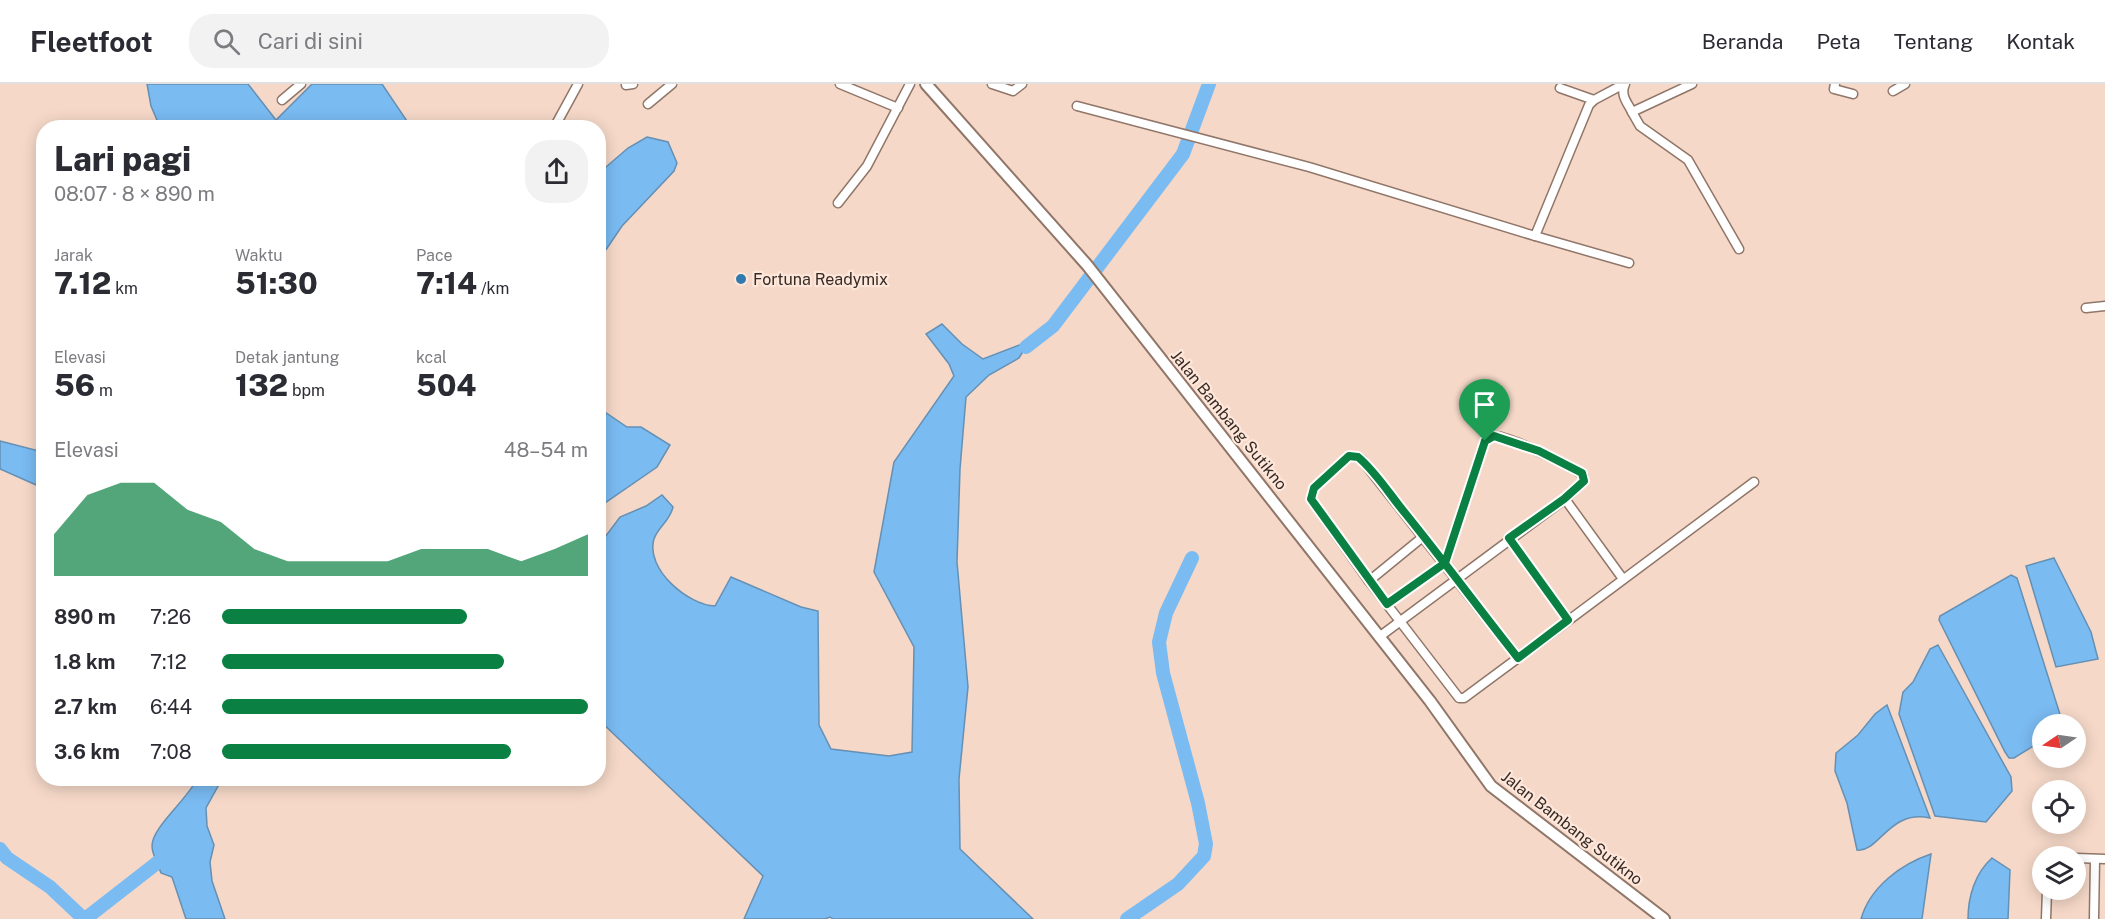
<!DOCTYPE html>
<html lang="id">
<head>
<meta charset="utf-8">
<style>
  :root { --surface:#fff; --page:#f2f2f3; --text:#2b2b33; --muted:#7c7c81; --line:#e1e1e2; --accent:#0b8043 }
  body { margin:0; font-family:"Public Sans",sans-serif; background:var(--page); color:var(--text); height:100vh; display:flex; flex-direction:column; font-size:22px; white-space:nowrap }
  * { box-sizing:border-box; margin:0 }
  p { font-size:20px; color:var(--muted) }
  .icon { flex:none; width:33px; height:33px; fill:none; stroke:currentColor; stroke-width:2; stroke-linecap:round; stroke-linejoin:round }
  .map { position:relative; flex:1; overflow:hidden }
  .panel { position:absolute; left:36px; top:36px; width:570px; height:666px; display:flex; flex-direction:column; background:var(--surface); border-radius:24px; box-shadow:0 3px 15px #0003 }
  .panel>* { flex:none }
  .needle { width:39px; rotate:257deg }
  .controls { position:absolute; left:2032px; top:630px; display:grid; gap:12px }
  .controls a { display:grid; place-items:center; width:54px; height:54px; border-radius:50%; background:var(--surface); box-shadow:0 3px 15px #0003; font-size:30px }
  .pin { position:absolute; display:grid; place-items:center; width:51px; height:51px; color:#fff; margin:-62px -26px; border-radius:50% 50% 50% 0; rotate:-45deg; box-shadow:0 0 6px #0007 }
  .pin .icon { rotate:45deg }
  .round { display:grid; place-items:center; flex:none; width:63px; height:63px; border-radius:24px; background:var(--page) }
  .head { display:flex; align-items:center; justify-content:space-between; height:102px; padding:0 18px }
  h1 { font-size:33px; font-weight:800; line-height:45px }
  .figures { display:grid; grid-template-columns:repeat(3,1fr); gap:9px; height:102px; padding:6px 18px }
  .figures div { display:grid; align-content:center }
  .figures b { font-size:30px; font-weight:800 }
  .figures small { font-size:16px; font-weight:400 }
  .figures p { font-size:16px }
  .chart { height:168px; padding:12px 18px }
  .chart p { display:flex; justify-content:space-between }
  .chart svg { width:100%; height:108px; margin-top:6px; fill:var(--accent); opacity:.7 }
  ul { padding:0 18px; list-style:none; font-size:20px }
  li { display:grid; grid-template-columns:96px 72px 1fr; align-items:center; height:45px }
  li i { height:15px; border-radius:8px; background:var(--accent) }
  header { display:flex; align-items:center; gap:36px; box-sizing:border-box; height:84px; padding:0 30px; background:var(--surface); border-bottom:2px solid var(--line) }
  header strong { font-size:28px }
  nav { display:flex; gap:33px; margin-inline-start:auto; font-size:21px }
  .search { width:420px; height:54px; background:var(--page); display:flex; align-items:center; gap:15px; box-sizing:border-box; padding:0 21px; border-radius:24px; color:var(--muted); font-size:22px }
  .map>svg:first-child { display:block }
  .water { fill:#7abbf2; stroke:#6590b4; stroke-width:1.5 }
  .lines { fill:none; stroke-linecap:round; stroke-linejoin:round }
  .river { stroke:#7abbf2; stroke-width:14 }
  .minor-casing { stroke:#907668; stroke-width:11 }
  .tertiary-casing { stroke:#907668; stroke-width:14 }
  .minor { stroke:#fff; stroke-width:8 }
  .tertiary { stroke:#fff; stroke-width:10 }
  .route-casing { stroke:#fff; stroke-width:12 }
  .route { stroke:#0b8043; stroke-width:8 }
  .poi-dot { fill:#307aae; stroke:#fee7da; stroke-width:2 }
  .labels { text-anchor:middle; dominant-baseline:central; stroke-width:4.5; stroke-linejoin:round; paint-order:stroke }
  .poi-label { font-size:16px; fill:#352a24; stroke:#fee7da; text-anchor:start }
  .street-label { font-size:16px; fill:#352a24; stroke:#fee7da }
</style>
</head>
<body>
<header>
<strong>Fleetfoot</strong>
<div class="search"><svg class="icon" aria-label="search" viewBox="0 0 24 24"><circle cx="10" cy="10" r="6"/><path d="M15 15l6 6"/></svg>Cari di sini</div>
<nav><a>Beranda</a><a>Peta</a><a>Tentang</a><a>Kontak</a></nav>
</header>
<div class="map">
<svg width="2105" height="835" viewBox="0 0 2105 835">
  <rect width="100%" height="100%" fill="#f5d8c8"/>
  <g class="water">
    <polygon points="147,0 248,0 276,36 312,0 382,0 411,43 160,43 151,22"/>
    <polygon points="647,53 668,58 677,79 674,87 622,142 599,176 599,89 628,64"/>
    <path d="M 942,240 L 962,260 L 983,275 L 1022,260 L 1026,263 L 1019,274 L 989,291 L 966,313 L 960,385 L 957,478 L 968,603 L 959,695 L 960,765 L 1033,835 L 833,835 L 830,833 L 825,835 L 744,835 L 763,792 L 599,636 L 599,461 L 620,433 L 646,422 L 662,411 L 673,423 C 670,437 658,443 654,455 C 645,485 688,521 715,522 L 731,493 L 801,523 L 818,527 L 819,641 L 831,665 L 889,672 L 912,668 L 914,563 L 874,488 L 894,378 L 954,292 L 949,280 L 926,250 Z"/>
    <polygon points="599,324 627,343 641,343 670,361 657,383 599,423"/>
    <polygon points="0,357 43,368 43,404 0,385"/>
    <polygon points="2054,474 2091,548 2098,575 2056,583 2026,482"/>
    <polygon points="2011,491 2017,494 2063,640 2043,640 2043,656 2014,674 2009,674 2005,668 1939,536 1940,532"/>
    <polygon points="1938,561 2011,693 2012,707 1986,738 1935,732 1899,630 1903,608 1913,598 1930,565"/>
    <path d="M 1887,621 L 1930,734 C 1889,725 1879,769 1857,766 L 1847,719 L 1835,687 L 1836,669 L 1858,651 L 1875,630 Z"/>
    <path d="M 197,695 L 222,695 L 206,724 L 207,742 L 214,761 L 210,778 L 212,797 L 225,835 L 186,835 L 172,793 L 161,789 C 158,781 152,770 152,762 C 152,743 187,716 197,695 Z"/>
    <path d="M 1931,770 L 1922,835 L 1861,835 C 1870,803 1901,780 1931,770 Z"/>
    <path d="M 1992,774 L 2010,786 L 2008,835 L 1968,835 C 1968,813 1975,789 1992,774 Z"/>
  </g>
  <g class="lines">
    <g class="river">
      <polyline points="1026,263 1053,242 1183,70 1209,0"/>
      <polyline points="0,765 7,774 50,803 84,835"/>
      <polyline points="85,835 171,768"/>
      <polyline points="1127,835 1178,800 1204,772 1206,760 1198,719 1163,589 1159,558 1166,529 1192,474"/>
    </g>
    <g class="minor-casing">
      <g id="minor">
        <polyline points="840,0 898,24"/>
        <polyline points="992,0 1013,7 1022,0"/>
        <polyline points="1624,0 1594,16 1589,21 1535,152 1629,179"/>
        <path d="M 1625,0 C 1620,11 1627,18 1632,28 L 1692,0"/>
        <polyline points="1835,0 1834,5 1853,10"/>
        <polyline points="626,1 633,0"/>
        <polyline points="1560,4 1594,16"/>
        <polyline points="1893,7 1905,0"/>
        <polyline points="282,16 301,0"/>
        <polyline points="648,20 672,0"/>
        <polyline points="1077,22 1309,83 1535,152"/>
        <polyline points="1632,28 1640,42 1688,76 1739,165"/>
        <polyline points="554,44 578,0"/>
        <polyline points="838,119 867,82 910,0"/>
        <polyline points="2086,224 2105,222"/>
        <polygon points="1349,372 1358,373 1362,376 1518,574 1464,614 1459,614 1369,497 1311,415 1314,404"/>
        <polyline points="1565,415 1623,495"/>
        <polyline points="1509,454 1568,536"/>
        <polyline points="1369,497 1424,452"/>
        <path d="M 1379,553 L 1565,415 L 1584,397 L 1583,391 C 1571,382 1507,351 1494,352 C 1491,353 1487,356 1485,357 L 1445,479 L 1387,520"/>
        <polyline points="1518,574 1754,398"/>
        <polyline points="2048,772 2053,772"/>
        <polyline points="2076,774 2105,775"/>
        <polyline points="2046,835 2047,806"/>
        <polyline points="2094,835 2095,775"/>
      </g>
    </g>
    <g class="tertiary-casing">
      <polyline id="tertiary" points="926,0 1087,181 1430,617 1491,702 1664,835"/>
    </g>
    <use href="#minor" class="minor"/>
    <use href="#tertiary" class="tertiary"/>
  </g>
  <g class="lines">
    <g class="route-casing">
      <path id="route" d="M 1485,357 L 1445,479 L 1387,520 L 1311,415 L 1314,404 L 1349,372 L 1358,373 C 1376,388 1390,411 1405,429 C 1444,477 1480,526 1518,574 L 1568,536 L 1509,454 L 1564,415 L 1584,397 L 1582,389 L 1539,367 L 1494,352 L 1485,357"/>
    </g>
    <use href="#route" class="route"/>
  </g>
  <circle class="poi-dot" cx="741" cy="195" r="6"/>
  <g class="labels">
    <g class="poi-label">
      <text x="753" y="195">Fortuna Readymix</text>
    </g>
    <g class="street-label">
      <text transform="translate(1229 336) rotate(51)">Jalan Bambang Sutikno</text>
      <text transform="translate(1572 744) rotate(38)">Jalan Bambang Sutikno</text>
    </g>
  </g>
</svg>
<div class="controls">
<a><svg class="needle" viewBox="-14 -14 28 28"><path d="M0-13l5 13h-10z" fill="#e53935"/><path d="M0 13l5-13h-10z" fill="#7c7c81"/></svg></a>
<a><svg class="icon" aria-label="locate" viewBox="0 0 24 24"><circle cx="12" cy="12" r="6"/><path d="M12 2v4M12 18v4M2 12h4M18 12h4"/></svg></a>
<a><svg class="icon" aria-label="layers" viewBox="0 0 24 24"><path d="M12 4l9 5-9 5-9-5zM3 14l9 5 9-5"/></svg></a>
</div>
<div class="pin" style="left:1485px;top:357px;background:#1e9e55"><svg class="icon" aria-label="arrive" viewBox="0 0 24 24"><path d="M6 21V4h12l-3 4 3 4H6"/></svg></div>
<section class="panel">
<div class="head"><div><h1>Lari pagi</h1><p>08:07 · 8 × 890 m</p></div><a class="round"><svg class="icon" aria-label="share" viewBox="0 0 24 24"><path d="M12 15V3M7 8l5-5 5 5M5 13v7h14v-7"/></svg></a></div>
<div class="figures">
<div><p>Jarak</p><b>7.12<small> km</small></b></div>
<div><p>Waktu</p><b>51:30</b></div>
<div><p>Pace</p><b>7:14<small> /km</small></b></div>
</div>
<div class="figures">
<div><p>Elevasi</p><b>56<small> m</small></b></div>
<div><p>Detak jantung</p><b>132<small> bpm</small></b></div>
<div><p>kcal</p><b>504</b></div>
</div>
<div class="chart"><p><span>Elevasi</span>48–54 m</p>
<svg viewBox="0 0 160 44" preserveAspectRatio="none"><path d="M0 44V27L10 11L20 6L30 6L40 17L50 22L60 33L70 38L80 38L90 38L100 38L110 33L120 33L130 33L140 38L150 33L160 27V44z"/></svg>
</div>
<ul>
<li><b>890 m</b>7:26<i style="width:67%"></i></li>
<li><b>1.8 km</b>7:12<i style="width:77%"></i></li>
<li><b>2.7 km</b>6:44<i style="width:100%"></i></li>
<li><b>3.6 km</b>7:08<i style="width:79%"></i></li>
</ul>
</section>
</div>
</body>
</html>
